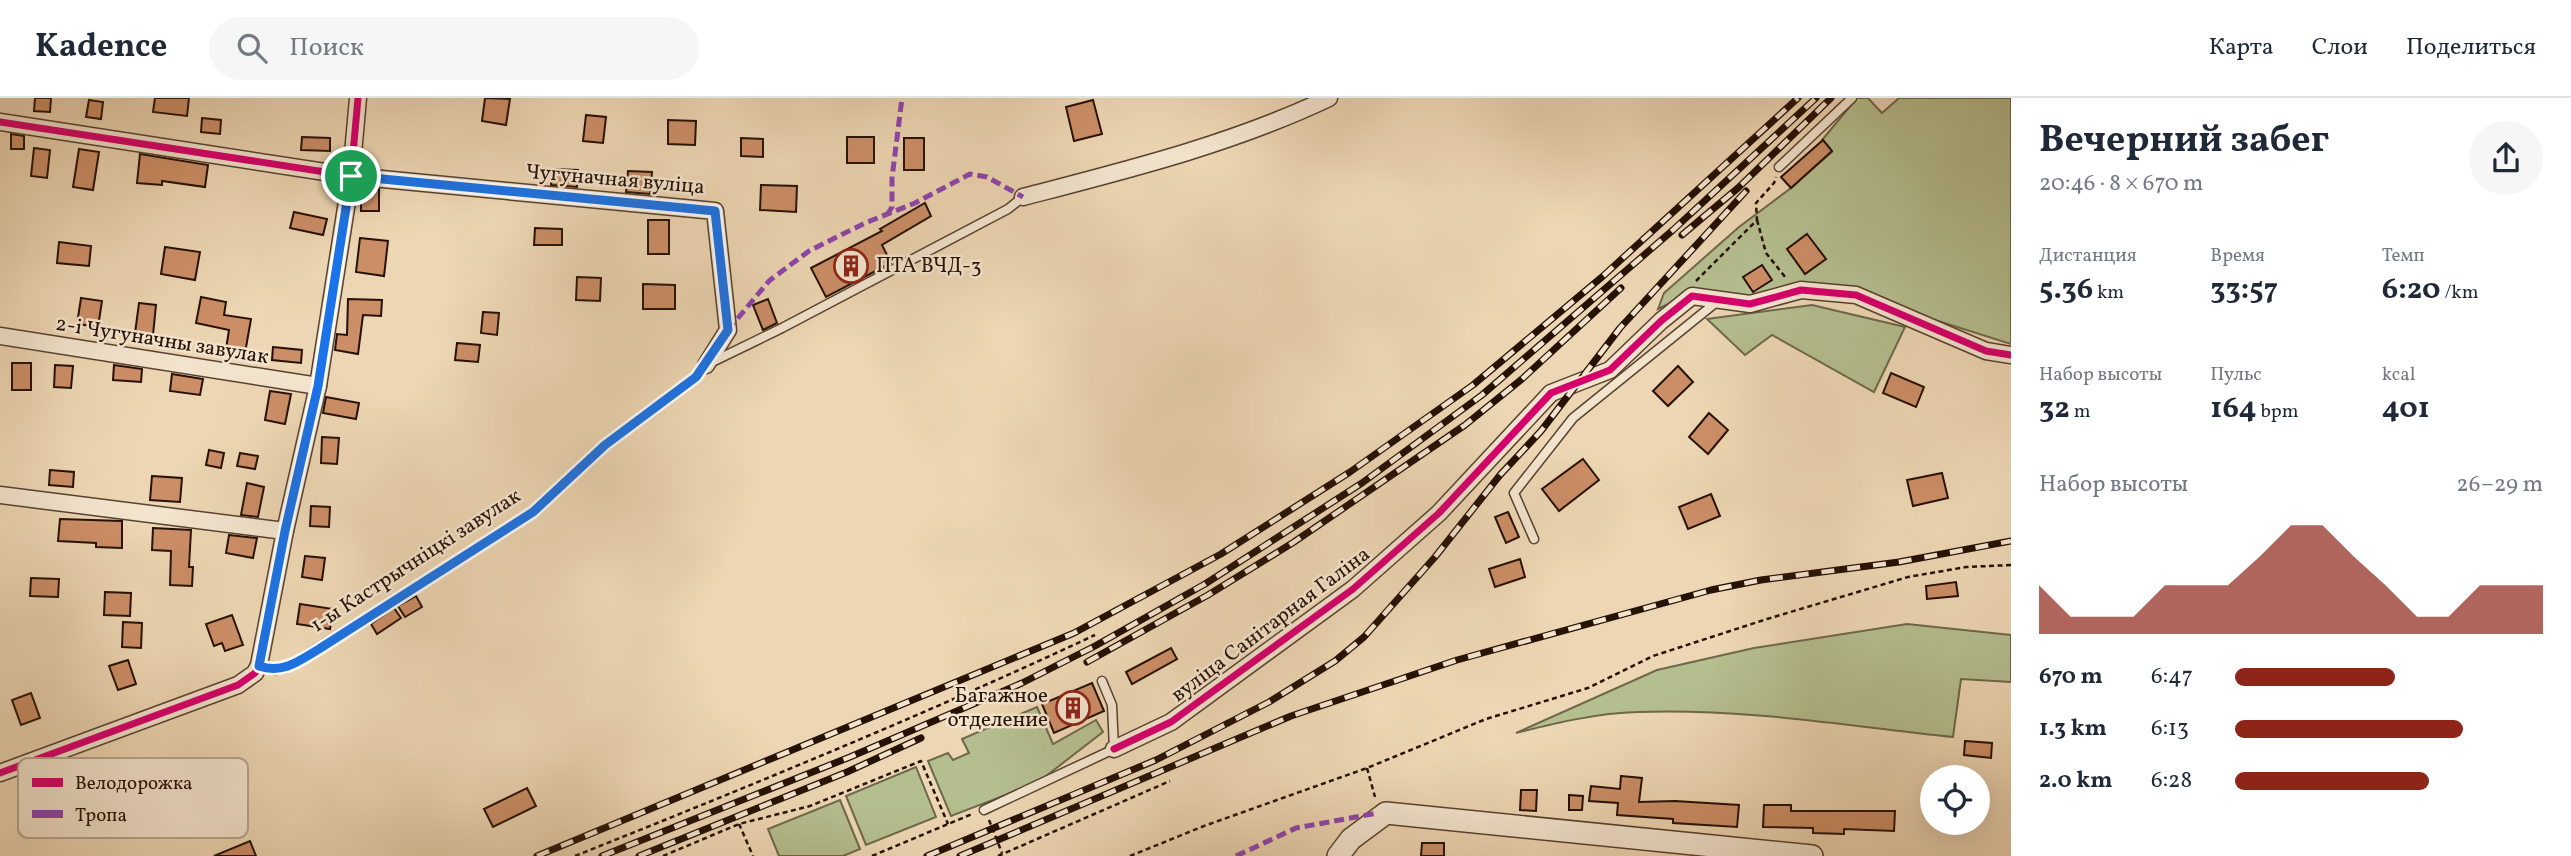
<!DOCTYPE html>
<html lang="ru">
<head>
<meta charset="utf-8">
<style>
  :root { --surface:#fff; --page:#f6f6f7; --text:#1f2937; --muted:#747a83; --line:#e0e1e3; --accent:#8f2418 }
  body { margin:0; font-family:Vollkorn,serif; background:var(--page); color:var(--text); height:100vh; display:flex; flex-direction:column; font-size:26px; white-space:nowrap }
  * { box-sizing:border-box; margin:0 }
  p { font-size:23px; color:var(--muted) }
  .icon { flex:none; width:38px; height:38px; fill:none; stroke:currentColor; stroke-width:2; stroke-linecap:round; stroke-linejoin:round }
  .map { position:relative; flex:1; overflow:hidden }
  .side { display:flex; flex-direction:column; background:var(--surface); width:560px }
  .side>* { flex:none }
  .controls { position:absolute; left:1920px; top:667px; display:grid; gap:14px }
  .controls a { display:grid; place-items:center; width:70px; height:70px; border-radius:50%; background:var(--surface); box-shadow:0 7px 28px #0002; font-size:35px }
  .pin { position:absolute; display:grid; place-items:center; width:60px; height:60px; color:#fff; margin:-30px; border:4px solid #fff; border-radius:50%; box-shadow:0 2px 7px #0007 }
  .round { display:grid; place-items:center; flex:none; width:74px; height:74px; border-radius:37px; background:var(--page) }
  .overview { display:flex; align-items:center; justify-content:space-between; height:119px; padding:0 28px }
  h1 { font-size:38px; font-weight:700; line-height:52px }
  .stats { display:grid; grid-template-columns:repeat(3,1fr); gap:10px; height:119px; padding:7px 28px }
  .stats div { display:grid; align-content:center }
  .stats b { font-size:30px; font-weight:700 }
  .stats small { font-size:19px; font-weight:400 }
  .stats p { font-size:19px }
  .chart { height:196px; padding:14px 28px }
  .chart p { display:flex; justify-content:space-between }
  .chart svg { width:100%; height:126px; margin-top:7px; fill:var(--accent); opacity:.7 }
  ul { padding:0 28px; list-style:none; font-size:23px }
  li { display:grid; grid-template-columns:112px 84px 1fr; align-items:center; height:52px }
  li i { height:18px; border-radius:9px; background:var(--accent) }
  header { display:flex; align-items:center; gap:42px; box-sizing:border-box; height:98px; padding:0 35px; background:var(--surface); border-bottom:2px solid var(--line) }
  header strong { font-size:33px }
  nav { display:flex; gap:38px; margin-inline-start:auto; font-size:24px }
  .search { width:490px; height:63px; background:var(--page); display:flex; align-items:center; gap:18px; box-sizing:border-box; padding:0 24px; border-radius:38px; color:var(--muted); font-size:26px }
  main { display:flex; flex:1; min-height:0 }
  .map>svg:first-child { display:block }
  .green { fill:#b5be8f; stroke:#6e684a; stroke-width:2 }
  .building { fill:#cc8e67; stroke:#261105; stroke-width:2 }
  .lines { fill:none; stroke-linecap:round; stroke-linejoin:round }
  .service-casing { stroke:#584230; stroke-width:11 }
  .minor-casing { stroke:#584230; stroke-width:19 }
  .tertiary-casing { stroke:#584230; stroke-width:24 }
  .path { stroke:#261105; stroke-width:2.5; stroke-dasharray:5 3.5; stroke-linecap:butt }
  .service { stroke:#f3e4ce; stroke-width:8 }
  .minor { stroke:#f3e4ce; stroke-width:16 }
  .tertiary { stroke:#f3e4ce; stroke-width:21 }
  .rail-casing { stroke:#261105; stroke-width:7 }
  .rail { stroke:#f3e4ce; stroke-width:4.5; stroke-dasharray:13; stroke-linecap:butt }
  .quiet { stroke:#8e44ad; stroke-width:5; stroke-dasharray:10 5; stroke-linecap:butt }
  .cycleway-casing { stroke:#f3e4ce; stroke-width:11 }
  .cycleway { stroke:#d6006c; stroke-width:7 }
  .route-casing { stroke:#fff; stroke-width:14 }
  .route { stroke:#1a73e8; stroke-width:9 }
  .labels { text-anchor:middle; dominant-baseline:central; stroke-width:5; stroke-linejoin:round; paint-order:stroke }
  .street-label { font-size:21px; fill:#261105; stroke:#f3e4ce }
  .poi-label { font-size:21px; fill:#261105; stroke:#f3e4ce; text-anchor:start }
  .key { fill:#f3e4ce; stroke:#b6a592; stroke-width:2 }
  .key-label { font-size:19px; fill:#261105 }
</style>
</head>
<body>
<header>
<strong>Kadence</strong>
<div class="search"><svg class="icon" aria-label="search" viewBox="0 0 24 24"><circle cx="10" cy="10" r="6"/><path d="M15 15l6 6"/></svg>Поиск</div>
<nav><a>Карта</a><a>Слои</a><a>Поделиться</a></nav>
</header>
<main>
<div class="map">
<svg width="2011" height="758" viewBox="0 0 2011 758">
  <rect width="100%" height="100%" fill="#edd6b3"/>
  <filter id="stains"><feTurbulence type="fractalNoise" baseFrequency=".00286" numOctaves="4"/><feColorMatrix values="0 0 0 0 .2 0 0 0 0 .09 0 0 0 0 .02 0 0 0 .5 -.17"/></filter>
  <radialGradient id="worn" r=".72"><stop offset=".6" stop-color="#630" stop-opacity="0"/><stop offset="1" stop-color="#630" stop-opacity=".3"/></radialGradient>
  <g class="green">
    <polygon points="1857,0 1868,0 1882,15 1899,0 2011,0 2011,246 1916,216 1857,190 1748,201 1697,192 1658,211 1664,195 1739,129 1791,90 1832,54 1822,42"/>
    <polygon points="1812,207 1905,229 1874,294 1772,237 1745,257 1707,221"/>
    <path d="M 1907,526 L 2011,537 L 2011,584 L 1961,581 L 1953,639 C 1849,628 1743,610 1638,614 C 1597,615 1556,625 1516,635 L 1657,572 L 1754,550 Z"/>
    <polygon points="1037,609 1053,646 1096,622 1103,634 1037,685 951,718 928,663 948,655 953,662 969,655 962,641"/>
    <polygon points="916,669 936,719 866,747 846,698"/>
    <polygon points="840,702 860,751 843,758 779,758 768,731"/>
  </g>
  <g class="building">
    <polygon points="35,0 51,0 50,14 34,13"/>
    <polygon points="155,0 189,0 187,18 153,14"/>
    <polygon points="485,0 510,1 506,27 482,23"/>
    <polygon points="89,2 103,4 101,21 86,19"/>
    <polygon points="1093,2 1102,36 1074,43 1066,9"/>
    <polygon points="586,17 606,19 603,45 583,43"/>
    <polygon points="202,20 221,22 220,36 201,34"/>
    <polygon points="668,22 696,23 695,47 668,46"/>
    <polygon points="11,36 24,38 24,51 11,51"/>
    <polygon points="302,39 330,40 330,53 301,52"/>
    <rect x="847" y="39" width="27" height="26"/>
    <polygon points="741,40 763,41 763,59 741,58"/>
    <rect x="904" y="40" width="20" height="32"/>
    <polygon points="1823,42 1832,53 1791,90 1781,79"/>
    <polygon points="34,50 50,52 47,80 31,78"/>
    <polygon points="79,51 99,54 93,92 73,89"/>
    <polygon points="140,56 208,67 205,89 162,83 162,87 137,85"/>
    <polygon points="552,71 578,72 577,89 551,87"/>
    <polygon points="628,73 652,74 650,96 626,94"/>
    <polygon points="761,87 797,88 796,114 760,112"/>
    <polygon points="361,90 379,91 379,113 361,113"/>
    <polygon points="925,105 931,118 882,147 891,165 826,199 811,170 882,133 880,131"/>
    <polygon points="294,114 327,121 323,137 290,130"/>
    <rect x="648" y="122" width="21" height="34"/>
    <polygon points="535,130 562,131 562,147 534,147"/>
    <polygon points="1807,136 1826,161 1805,176 1787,151"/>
    <polygon points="360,140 388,143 384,178 356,174"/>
    <polygon points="59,144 91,148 89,168 57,165"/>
    <polygon points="165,149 200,154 195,182 161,176"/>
    <polygon points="1762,167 1772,182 1753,194 1743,179"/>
    <polygon points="577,179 601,180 600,203 576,202"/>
    <polygon points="643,186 675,187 675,211 643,211"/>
    <polygon points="201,199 226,204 224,217 251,221 245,255 226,251 229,232 196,225"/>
    <polygon points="81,200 102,203 98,229 77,226"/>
    <polygon points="348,201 382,202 381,218 363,217 358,256 335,252 337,236 347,237"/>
    <polygon points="768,201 777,225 763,232 753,207"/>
    <polygon points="139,205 156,207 153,237 135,235"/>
    <polygon points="483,214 499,215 497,237 481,235"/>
    <polygon points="457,245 480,247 478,264 455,262"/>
    <polygon points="273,249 302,252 301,265 272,262"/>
    <rect x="12" y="265" width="19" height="27"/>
    <polygon points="55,267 73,268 71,290 54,289"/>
    <polygon points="114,267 142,271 141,284 113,282"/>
    <polygon points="1678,268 1693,284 1668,308 1653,293"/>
    <polygon points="1891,275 1924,289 1916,309 1883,295"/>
    <polygon points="172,276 203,281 200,297 170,293"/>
    <polygon points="270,293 291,296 285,326 265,322"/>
    <polygon points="326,299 359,305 356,321 323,315"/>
    <polygon points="1709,315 1728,332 1708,356 1689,339"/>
    <polygon points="322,339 339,340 337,366 321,365"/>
    <polygon points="209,352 224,355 221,370 206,367"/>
    <polygon points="240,355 258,358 255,371 237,368"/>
    <polygon points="1583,361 1599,382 1559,413 1542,391"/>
    <polygon points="50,372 74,374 73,389 49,387"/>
    <polygon points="1942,375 1948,400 1913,408 1907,382"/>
    <polygon points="152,378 182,380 180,404 150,402"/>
    <polygon points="247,385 264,389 258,419 241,417"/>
    <polygon points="1711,396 1720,418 1688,431 1679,409"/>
    <polygon points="311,408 330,409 329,429 310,428"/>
    <polygon points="1508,414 1519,439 1506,445 1495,419"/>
    <polygon points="60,421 122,423 122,450 96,449 96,445 58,443"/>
    <polygon points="153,430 191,432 189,469 193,469 192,488 170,487 171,453 152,452"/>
    <polygon points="229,437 257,440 253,460 226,455"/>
    <polygon points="305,458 325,460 322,482 302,479"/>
    <polygon points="1520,461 1525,479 1495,489 1489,471"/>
    <polygon points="31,480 59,481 58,499 30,498"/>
    <polygon points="1956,484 1958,498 1927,501 1926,488"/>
    <polygon points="105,494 131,495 130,518 104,517"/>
    <polygon points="416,498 422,509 405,519 398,508"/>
    <polygon points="300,506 333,511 330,531 297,526"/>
    <polygon points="394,510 401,520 377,536 371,526"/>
    <polygon points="232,517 243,547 225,553 222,545 214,548 206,526"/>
    <polygon points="123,524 142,525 141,550 122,549"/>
    <polygon points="1171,550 1177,561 1132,586 1126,574"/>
    <polygon points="128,562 136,586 118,592 109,568"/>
    <polygon points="1092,585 1104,613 1054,635 1042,606"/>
    <polygon points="31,595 40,620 21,627 12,602"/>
    <polygon points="1965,643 1992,645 1991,660 1964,657"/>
    <polygon points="1621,678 1642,680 1639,704 1675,703 1739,707 1737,729 1673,725 1673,721 1617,717 1618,705 1589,703 1591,688 1620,691"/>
    <polygon points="527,690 536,708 493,729 484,711"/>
    <polygon points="1521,692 1537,692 1536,713 1520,712"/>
    <polygon points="1569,697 1583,698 1582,712 1569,712"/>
    <polygon points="1764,707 1791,707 1791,713 1895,713 1894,733 1844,731 1844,736 1813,735 1813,730 1763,729"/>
    <polygon points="250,743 256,758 214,758"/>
    <polygon points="1422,745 1444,745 1444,758 1421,758"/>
  </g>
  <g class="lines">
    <g class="service-casing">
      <g id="service">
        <polyline points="1779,69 1852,0"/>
        <polyline points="1534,441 1514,395 1573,320 1719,202"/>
        <polyline points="259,567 275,572 286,570 533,414 605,347 696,279 706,267 782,230 1008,111 1023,99"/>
        <polyline points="984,712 1114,651 1112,607 1102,583"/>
      </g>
    </g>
    <g class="minor-casing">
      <g id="minor">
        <polyline points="0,24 351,78 715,113 728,232 706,267"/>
        <path d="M 1023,99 C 1127,72 1232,46 1329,0"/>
        <polyline points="0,238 318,288"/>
        <polyline points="0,397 285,433"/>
        <polyline points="1114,651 1171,624 1353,491 1439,415 1551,295 1610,272 1661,223 1692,198 1750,206 1801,192 1856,197 1986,253 2011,257"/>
        <polyline points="0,675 238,587 255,575 259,567 285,433 318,288 351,78 358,0"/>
      </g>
    </g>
    <g class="tertiary-casing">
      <polyline id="tertiary" points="1338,758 1351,741 1386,715 1812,758"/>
    </g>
    <g class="path">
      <polyline points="1757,122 1766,155 1786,180"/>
      <polyline points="1696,183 1757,122 1756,105 1774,85 1776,79"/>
      <polyline points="1367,670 1375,699"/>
      <polyline points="989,722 1002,755"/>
      <polyline points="739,726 753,758"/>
      <path d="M 575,758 C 750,688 924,617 1095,537"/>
      <polyline points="663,758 739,726 810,708 921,663 948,726"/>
      <polyline points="872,758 972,716"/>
      <polyline points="998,758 1170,683"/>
      <polyline points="1130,758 1204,728 1367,670 1486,621 1588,590 1653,558 1767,521 1908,479 1966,469 2011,467"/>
    </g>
    <use href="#service" class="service"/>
    <use href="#minor" class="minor"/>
    <use href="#tertiary" class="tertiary"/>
    <g class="rail-casing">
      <g id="rail">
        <polyline points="1682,137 1738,90 1831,0"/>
        <polyline points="1087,564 1208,497 1294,444 1465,327 1522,281 1621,190"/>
        <polyline points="537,758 1074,535 1221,456 1350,374 1473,287 1602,179 1798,0"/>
        <polyline points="602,758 850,659 1022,585 1095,548 1205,486 1362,385 1482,297 1673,132 1816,0"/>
        <polyline points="639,758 847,674 921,640"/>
        <polyline points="927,758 1156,662 1269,604 1335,563 1364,539 1435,459 1500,377 1541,333 1620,230 1746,93"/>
        <polyline points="960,758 1291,618 1457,562 1711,492 1761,482 1899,464 2011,443"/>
      </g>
    </g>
    <use href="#rail" class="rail"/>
    <g class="quiet">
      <polyline points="887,117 892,109 892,80 902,0"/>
      <polyline points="728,232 769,183 809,153 865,125 915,105 970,76 987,79 1023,99"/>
      <polyline points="1236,758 1296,730 1378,715"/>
    </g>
    <g class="cycleway-casing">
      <g id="cycleway">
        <polyline points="0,24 351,78 715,113 728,232 706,267"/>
        <polyline points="1114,651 1171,624 1353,491 1439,415 1551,295 1610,272 1661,223 1692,198 1750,206 1801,192 1856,197 1986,253 2011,257"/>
        <polyline points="0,675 238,587 255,575 259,567 285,433 318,288 351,78 358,0"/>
      </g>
    </g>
    <use href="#cycleway" class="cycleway"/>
  </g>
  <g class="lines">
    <g class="route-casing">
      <path id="route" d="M 351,78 L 715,113 L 728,232 L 696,279 L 605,347 L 533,414 L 319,551 C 299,563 283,576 259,568 L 285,433 L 318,288 Z"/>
    </g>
    <use href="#route" class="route"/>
  </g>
  <defs>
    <g id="building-ring" transform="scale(1.75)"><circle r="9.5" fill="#f3e4ce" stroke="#8f2418" stroke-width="1.5"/><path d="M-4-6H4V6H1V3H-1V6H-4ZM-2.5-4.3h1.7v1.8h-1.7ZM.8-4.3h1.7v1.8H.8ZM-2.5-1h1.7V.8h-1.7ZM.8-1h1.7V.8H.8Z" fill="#8f2418"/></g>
  </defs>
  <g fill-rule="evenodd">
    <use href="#building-ring" x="851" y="168"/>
    <use href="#building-ring" x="1073" y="610"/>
  </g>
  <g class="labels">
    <g class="street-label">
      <text transform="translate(615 82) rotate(5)">Чугуначная вуліца</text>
      <text transform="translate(162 243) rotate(9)">2-і Чугуначны завулак</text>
      <text transform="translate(416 463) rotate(-33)">1-ы Кастрычніцкі завулак</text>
      <text transform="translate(1271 527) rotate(-37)">вуліца Санітарная Галіна</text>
    </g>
    <g class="poi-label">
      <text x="876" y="168">ПТА ВЧД-3</text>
      <text x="1048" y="598" text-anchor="end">Багажное<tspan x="1048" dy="24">отделение</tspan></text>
    </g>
  </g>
  <rect x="18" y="660" width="230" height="80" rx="10" class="key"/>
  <rect x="32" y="680" width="31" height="9" fill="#d6006c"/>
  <rect x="32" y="712" width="31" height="8" fill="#8e44ad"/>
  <g class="key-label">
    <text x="75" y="691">Велодорожка</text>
    <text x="75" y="723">Тропа</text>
  </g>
  <rect width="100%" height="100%" filter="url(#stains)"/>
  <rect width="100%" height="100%" fill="url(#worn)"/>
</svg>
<div class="controls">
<a><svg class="icon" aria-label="locate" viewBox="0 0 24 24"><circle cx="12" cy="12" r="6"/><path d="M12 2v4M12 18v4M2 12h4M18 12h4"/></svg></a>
</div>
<div class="pin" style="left:351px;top:78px;background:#1e9e55"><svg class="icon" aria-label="arrive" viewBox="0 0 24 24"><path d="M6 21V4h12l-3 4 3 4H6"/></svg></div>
</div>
<section class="side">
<div class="overview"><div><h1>Вечерний забег</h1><p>20:46 · 8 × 670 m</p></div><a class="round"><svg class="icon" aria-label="share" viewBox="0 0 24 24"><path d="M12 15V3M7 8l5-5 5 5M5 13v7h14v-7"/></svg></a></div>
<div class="stats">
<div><p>Дистанция</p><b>5.36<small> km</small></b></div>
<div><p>Время</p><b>33:57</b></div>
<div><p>Темп</p><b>6:20<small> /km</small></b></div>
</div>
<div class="stats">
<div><p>Набор высоты</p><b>32<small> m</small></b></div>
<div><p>Пульс</p><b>164<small> bpm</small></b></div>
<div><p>kcal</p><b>401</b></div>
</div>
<div class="chart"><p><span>Набор высоты</span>26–29 m</p>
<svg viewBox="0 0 160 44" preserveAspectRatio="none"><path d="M0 44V27L10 38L20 38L30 38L40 27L50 27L60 27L70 17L80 6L90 6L100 17L110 27L120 38L130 38L140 27L150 27L160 27V44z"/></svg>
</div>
<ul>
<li><b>670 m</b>6:47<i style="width:52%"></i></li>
<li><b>1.3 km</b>6:13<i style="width:74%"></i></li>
<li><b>2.0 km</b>6:28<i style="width:63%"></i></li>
</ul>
</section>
</main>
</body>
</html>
